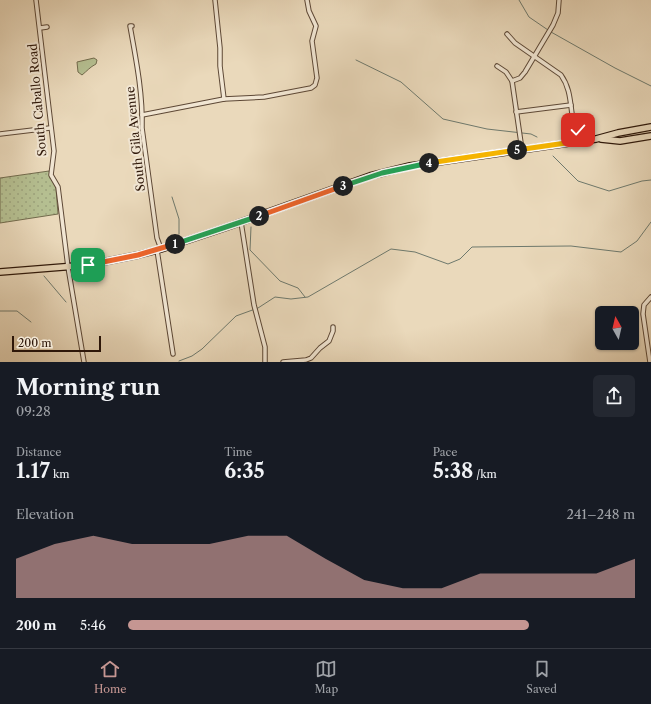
<!DOCTYPE html>
<html lang="en">
<head>
<meta charset="utf-8">
<style>
  :root { --surface:#171b24; --page:#242831; --text:#f1f3f6; --muted:#9ea1a6; --line:#363941; --accent:#c59692 }
  body { margin:0; font-family:"Libre Caslon Text",serif; background:var(--page); color:var(--text); height:100vh; display:flex; flex-direction:column; font-size:15px; white-space:nowrap }
  * { box-sizing:border-box; margin:0 }
  p { font-size:13px; color:var(--muted) }
  .icon { flex:none; width:22px; height:22px; fill:none; stroke:currentColor; stroke-width:2; stroke-linecap:round; stroke-linejoin:round }
  .map { position:relative; height:362px; overflow:hidden }
  .side { display:flex; flex-direction:column; background:var(--surface); flex:1 }
  .side>* { flex:none }
  .needle { width:26px; rotate:352deg }
  .tools { position:absolute; left:595px; top:306px; display:grid; gap:8px }
  .tools a { display:grid; place-items:center; width:44px; height:44px; border-radius:6px; background:var(--surface); box-shadow:0 1px 3px #0004; font-size:20px }
  .scale { position:absolute; left:12px; bottom:10px; width:89px; box-sizing:border-box; padding-left:4px; border:2px solid #2e1709; border-top:0; font-size:11px; line-height:14px; white-space:nowrap; color:#2e1709; -webkit-text-stroke:3px #f1e6d3; paint-order:stroke }
  .pin { position:absolute; display:grid; place-items:center; width:34px; height:34px; color:#fff; margin:-17px; border-radius:8px; box-shadow:0 2px 6px #0006 }
  .km { position:absolute; width:20px; height:20px; margin:-10px; border-radius:50%; background:#222; color:#fff; font-size:11px; line-height:20px; text-align:center }
  .round { display:grid; place-items:center; flex:none; width:42px; height:42px; border-radius:6px; background:var(--page) }
  .headline { display:flex; align-items:center; justify-content:space-between; height:68px; padding:0 16px }
  h1 { font-size:22px; font-weight:700; line-height:30px }
  .figures { display:grid; grid-template-columns:repeat(3,1fr); gap:6px; height:68px; padding:4px 16px }
  .figures div { display:grid; align-content:center }
  .figures b { font-size:20px; font-weight:700 }
  .figures small { font-size:11px; font-weight:400 }
  .figures p { font-size:11px }
  .chart { height:112px; padding:8px 16px }
  .chart p { display:flex; justify-content:space-between }
  .chart svg { width:100%; height:72px; margin-top:4px; fill:var(--accent); opacity:.7 }
  ul { padding:0 16px; list-style:none; font-size:13px }
  li { display:grid; grid-template-columns:64px 48px 1fr; align-items:center; height:30px }
  li i { height:10px; border-radius:5px; background:var(--accent) }
  .tab-bar { display:flex; justify-content:space-around; align-items:center; height:56px; border-top:1px solid var(--line); background:var(--surface); font-size:11px; color:var(--muted) }
  .tab-bar a { display:grid; justify-items:center; gap:2px }
  .tab-bar .active { color:var(--accent) }
  .map>svg:first-child { display:block }
  .grass { fill:url(#grass-dots); stroke:#726b4d }
  .pitch { fill:#b5bf91; stroke:#726b4d }
  .lines { fill:none; stroke-linecap:round; stroke-linejoin:round }
  .stream { stroke:#6e796d; stroke-width:1 }
  .minor-casing { stroke:#5d4836; stroke-width:5.5 }
  .primary-casing { stroke:#2e1709; stroke-width:8 }
  .minor { stroke:#f1e6d3; stroke-width:3.5 }
  .primary { stroke:#ead9bb; stroke-width:5.5 }
  .split-1-casing { stroke:#fff; stroke-width:8 }
  .split-2-casing { stroke:#fff; stroke-width:8 }
  .split-3-casing { stroke:#fff; stroke-width:8 }
  .split-4-casing { stroke:#fff; stroke-width:8 }
  .split-5-casing { stroke:#fff; stroke-width:8 }
  .split-6-casing { stroke:#fff; stroke-width:8 }
  .split-1 { stroke:#f0652b; stroke-width:5 }
  .split-2 { stroke:#22a559; stroke-width:5 }
  .split-3 { stroke:#f0652b; stroke-width:5 }
  .split-4 { stroke:#22a559; stroke-width:5 }
  .split-5 { stroke:#f5b400; stroke-width:5 }
  .split-6 { stroke:#f5b400; stroke-width:5 }
  .labels { text-anchor:middle; dominant-baseline:central; stroke-width:4; stroke-linejoin:round; paint-order:stroke }
  .street-label { font-size:12px; fill:#2e1709; stroke:#f1e6d3 }
</style>
</head>
<body>
<div class="map">
<svg width="651" height="362" viewBox="0 0 651 362">
  <defs>
    <pattern id="grass-dots" width="8" height="8" patternUnits="userSpaceOnUse"><rect width="8" height="8" fill="#b5bf91"/><path d="M2 2h.1M6 6h.1" fill="none" stroke="#9ca37c" stroke-width="1.8" stroke-linecap="round"/></pattern>
  </defs>
  <rect width="100%" height="100%" fill="#ead9bb"/>
  <filter id="stains"><feTurbulence type="fractalNoise" baseFrequency=".005" numOctaves="4"/><feColorMatrix values="0 0 0 0 .2 0 0 0 0 .09 0 0 0 0 .02 0 0 0 .5 -.17"/></filter>
  <radialGradient id="worn" r=".72"><stop offset=".6" stop-color="#630" stop-opacity="0"/><stop offset="1" stop-color="#630" stop-opacity=".3"/></radialGradient>
  <polygon class="grass" points="49,171 56,188 58,214 0,223 0,178"/>
  <path class="pitch" d="M 94,58 L 97,60 L 96,64 C 90,67 87,71 82,75 L 78,72 L 77,62 Z"/>
  <g class="lines">
    <g class="stream">
      <polyline points="519,0 529,17 548,30"/>
      <polyline points="551,32 615,68 651,86"/>
      <polyline points="356,60 401,82 443,119 487,129 531,134 537,137"/>
      <polyline points="553,156 578,181 609,191 642,181 651,180"/>
      <polyline points="172,197 179,219 179,234"/>
      <polyline points="251,227 250,250 280,281 298,288 305,297"/>
      <polyline points="44,276 66,302"/>
      <polyline points="0,311 17,311 31,322"/>
      <polyline points="179,361 192,356 202,349 236,316 258,308 275,297 291,299 308,297 391,249 415,252 448,264 460,259 472,247 571,246 621,252 637,241 651,222"/>
    </g>
    <g class="minor-casing">
      <g id="minor">
        <polyline points="36,0 54,151 51,175 58,187 68,267 84,362"/>
        <polyline points="215,0 220,48 220,66 224,99"/>
        <path d="M 132,26 L 130,26 C 136,59 143,94 142,128 L 157,238 L 161,249"/>
        <polyline points="40,28 47,27"/>
        <path d="M 507,34 L 515,43 L 561,75 C 571,89 570,104 573,120 C 575,128 579,133 580,141"/>
        <polyline points="497,66 506,72 512,81 522,150"/>
        <polyline points="512,81 520,78 525,72 553,25 558,13 559,0"/>
        <polyline points="516,112 571,105"/>
        <polyline points="142,115 224,99 264,97 311,88 315,85 317,78 312,41 316,26 309,11 307,0"/>
        <polyline points="0,134 50,128"/>
        <polyline points="241,222 254,305 265,347 265,362"/>
        <polyline points="157,250 173,354"/>
        <polyline points="283,362 306,360 311,358 320,348 329,341 333,331 333,327"/>
        <polyline points="650,362 643,314 644,305 651,297"/>
      </g>
    </g>
    <g class="primary-casing">
      <g id="primary">
        <polyline points="601,139 620,141 651,136"/>
        <polyline points="0,272 88,265 138,255 161,249 227,227 370,176 410,166 596,139 618,133 651,127"/>
      </g>
    </g>
    <use href="#minor" class="minor"/>
    <use href="#primary" class="primary"/>
  </g>
  <g class="lines">
    <g class="split-1-casing">
      <polyline id="split-1" points="88,265 138,255 175,244"/>
    </g>
    <g class="split-2-casing">
      <polyline id="split-2" points="175,244 259,216"/>
    </g>
    <g class="split-3-casing">
      <polyline id="split-3" points="259,216 343,186"/>
    </g>
    <g class="split-4-casing">
      <polyline id="split-4" points="343,186 382,173 429,163"/>
    </g>
    <g class="split-5-casing">
      <polyline id="split-5" points="429,163 517,150"/>
    </g>
    <g class="split-6-casing">
      <polyline id="split-6" points="517,150 580,141 578,130"/>
    </g>
    <use href="#split-1" class="split-1"/>
    <use href="#split-2" class="split-2"/>
    <use href="#split-3" class="split-3"/>
    <use href="#split-4" class="split-4"/>
    <use href="#split-5" class="split-5"/>
    <use href="#split-6" class="split-6"/>
  </g>
  <g class="labels">
    <g class="street-label">
      <text transform="translate(37 100) rotate(-95)">South Caballo Road</text>
      <text transform="translate(135 139) rotate(-96)">South Gila Avenue</text>
    </g>
  </g>
  <rect width="100%" height="100%" filter="url(#stains)"/>
  <rect width="100%" height="100%" fill="url(#worn)"/>
</svg>
<div class="tools">
<a><svg class="needle" viewBox="-14 -14 28 28"><path d="M0-13l5 13h-10z" fill="#e53935"/><path d="M0 13l5-13h-10z" fill="#9ea1a6"/></svg></a>
</div>
<div class="scale">200 m</div>
<div class="pin" style="left:88px;top:265px;background:#1e9e55"><svg class="icon" aria-label="arrive" viewBox="0 0 24 24"><path d="M6 21V4h12l-3 4 3 4H6"/></svg></div>
<div class="pin" style="left:578px;top:130px;background:#d93025"><svg class="icon" aria-label="check" viewBox="0 0 24 24"><path d="M5 12l5 5 9-10"/></svg></div>
<b class="km" style="left:175px;top:244px">1</b>
<b class="km" style="left:259px;top:216px">2</b>
<b class="km" style="left:343px;top:186px">3</b>
<b class="km" style="left:429px;top:163px">4</b>
<b class="km" style="left:517px;top:150px">5</b>
</div>
<section class="side">
<div class="headline"><div><h1>Morning run</h1><p>09:28</p></div><a class="round"><svg class="icon" aria-label="share" viewBox="0 0 24 24"><path d="M12 15V3M7 8l5-5 5 5M5 13v7h14v-7"/></svg></a></div>
<div class="figures">
<div><p>Distance</p><b>1.17<small> km</small></b></div>
<div><p>Time</p><b>6:35</b></div>
<div><p>Pace</p><b>5:38<small> /km</small></b></div>
</div>
<div class="chart"><p><span>Elevation</span>241–248 m</p>
<svg viewBox="0 0 160 44" preserveAspectRatio="none"><path d="M0 44V20L10 11L20 6L30 11L40 11L50 11L60 6L70 6L80 20L90 33L100 38L110 38L120 29L130 29L140 29L150 29L160 20V44z"/></svg>
</div>
<ul>
<li><b>200 m</b>5:46<i style="width:79%"></i></li>
</ul>
</section>
<nav class="tab-bar">
<a class="active"><svg class="icon" aria-label="home" viewBox="0 0 24 24"><path d="M3 11l9-7 9 7M6 9v11h12V9"/></svg>Home</a>
<a><svg class="icon" aria-label="map" viewBox="0 0 24 24"><path d="M3 6l6-2 6 2 6-2v14l-6 2-6-2-6 2zM9 4v14M15 6v14"/></svg>Map</a>
<a><svg class="icon" aria-label="saved" viewBox="0 0 24 24"><path d="M7 4h10v16l-5-4-5 4z"/></svg>Saved</a>
</nav>
</body>
</html>
